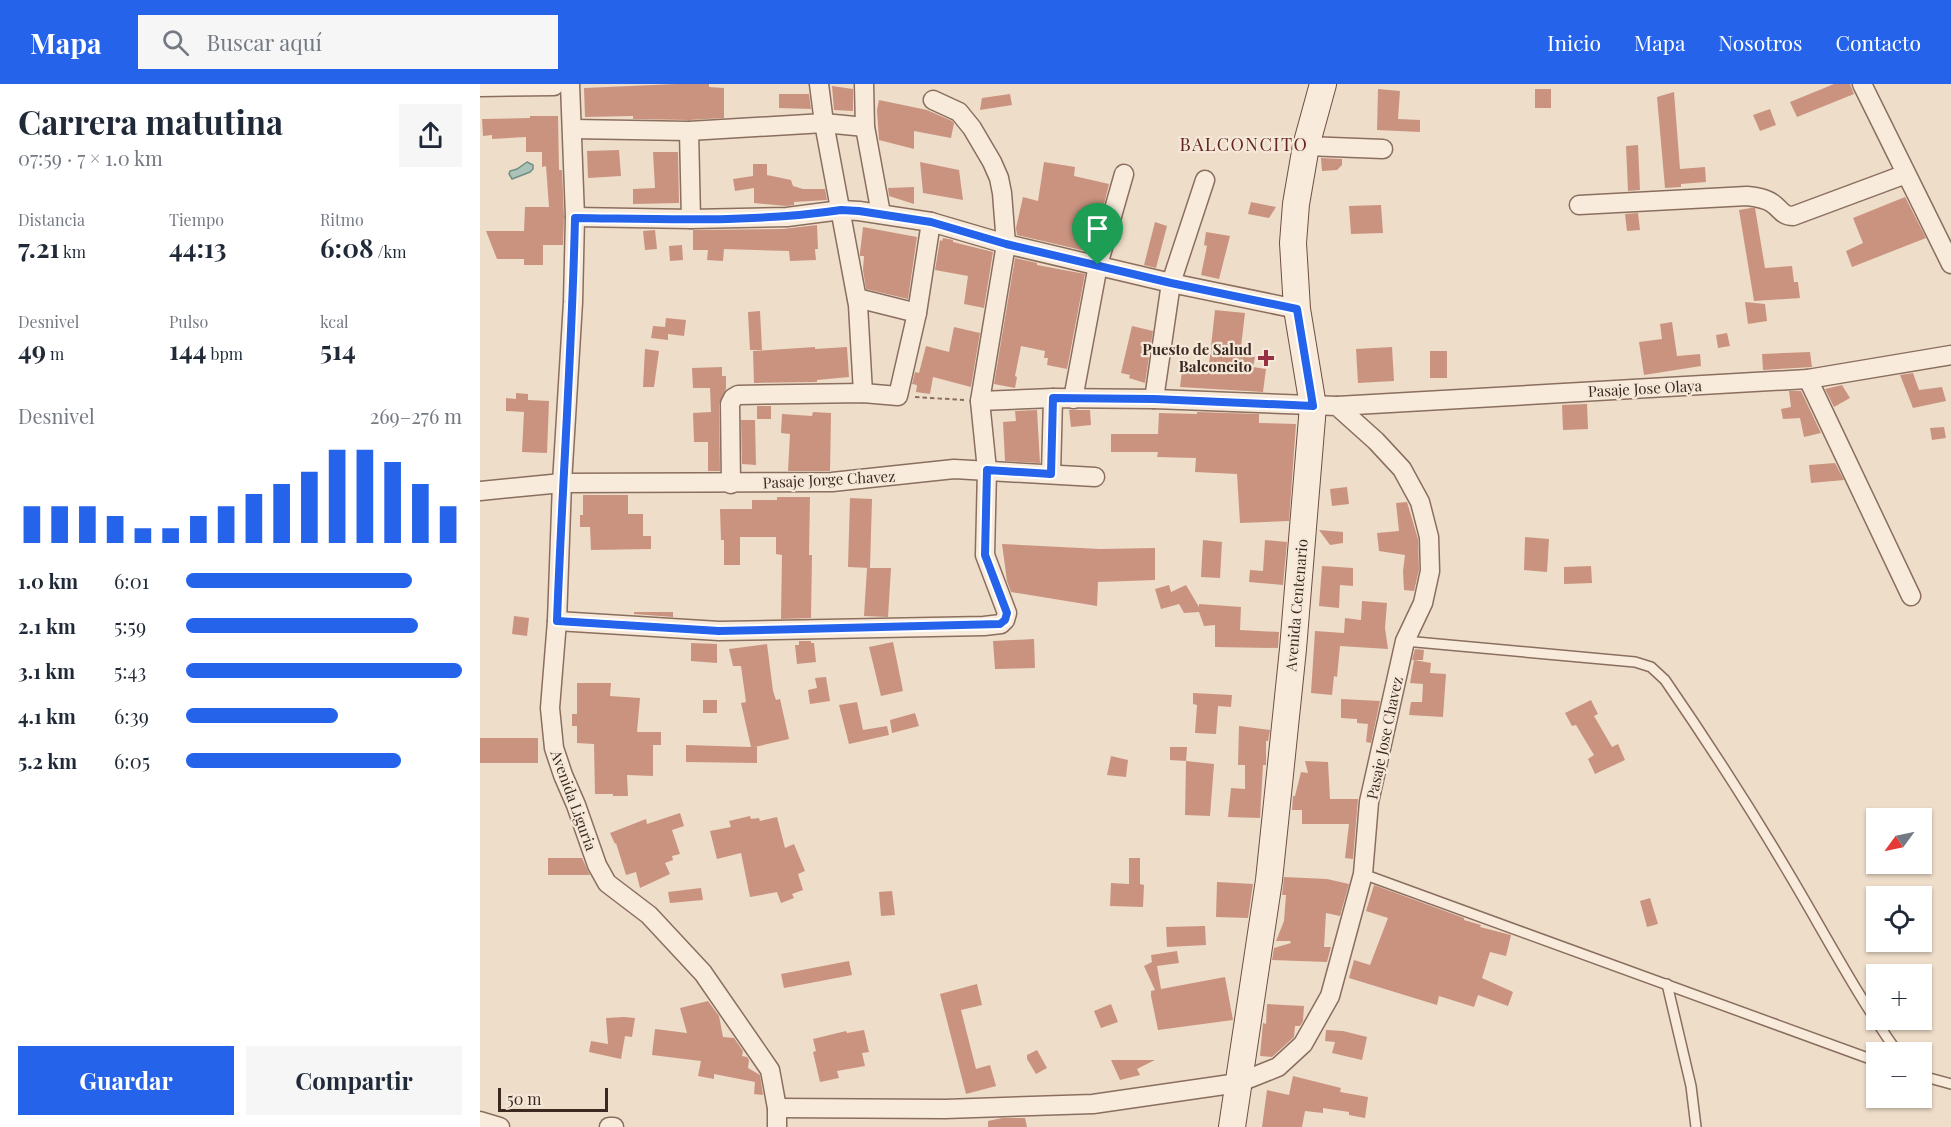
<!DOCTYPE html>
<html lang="es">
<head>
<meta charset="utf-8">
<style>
  :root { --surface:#fff; --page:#f6f6f7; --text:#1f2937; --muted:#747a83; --accent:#2563eb }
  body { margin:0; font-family:"Playfair Display",serif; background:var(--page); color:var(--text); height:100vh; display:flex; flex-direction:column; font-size:22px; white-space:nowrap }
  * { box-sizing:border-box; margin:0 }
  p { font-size:20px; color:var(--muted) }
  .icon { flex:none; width:33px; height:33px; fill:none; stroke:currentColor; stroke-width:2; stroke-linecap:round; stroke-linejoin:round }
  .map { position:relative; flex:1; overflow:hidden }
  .sheet { display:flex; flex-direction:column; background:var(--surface); width:480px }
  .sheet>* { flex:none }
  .needle { width:39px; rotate:237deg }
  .fabs { position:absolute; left:1386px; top:724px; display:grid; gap:12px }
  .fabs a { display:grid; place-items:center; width:66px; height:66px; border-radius:0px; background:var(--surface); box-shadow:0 2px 4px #0004; font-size:30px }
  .scale { position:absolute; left:18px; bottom:15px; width:110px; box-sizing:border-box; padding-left:6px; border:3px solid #3b2921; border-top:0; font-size:16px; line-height:21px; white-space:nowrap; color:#3b2921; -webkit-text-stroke:4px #f5e8d8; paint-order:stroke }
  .pin { position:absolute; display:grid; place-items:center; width:51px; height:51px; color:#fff; margin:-62px -26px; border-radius:50% 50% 50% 0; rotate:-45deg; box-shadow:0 0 6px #0007 }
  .pin .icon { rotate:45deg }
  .round { display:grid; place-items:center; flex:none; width:63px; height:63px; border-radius:0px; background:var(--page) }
  .summary { display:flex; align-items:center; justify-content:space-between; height:102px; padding:0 18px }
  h1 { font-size:33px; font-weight:700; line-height:45px }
  .figures { display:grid; grid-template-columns:repeat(3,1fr); gap:9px; height:102px; padding:6px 18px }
  .figures div { display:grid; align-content:center }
  .figures b { font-size:26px; font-weight:700 }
  .figures small { font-size:16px; font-weight:400 }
  .figures p { font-size:16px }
  .chart { height:168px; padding:12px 18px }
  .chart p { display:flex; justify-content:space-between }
  .chart svg { width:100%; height:108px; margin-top:6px; stroke:var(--accent); stroke-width:6 }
  .primary-button { display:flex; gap:12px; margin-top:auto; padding:12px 18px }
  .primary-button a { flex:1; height:69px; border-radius:0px; background:var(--accent); color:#fff; font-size:24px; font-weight:700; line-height:69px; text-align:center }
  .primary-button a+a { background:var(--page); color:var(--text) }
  ul { padding:0 18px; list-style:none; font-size:20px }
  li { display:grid; grid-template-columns:96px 72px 1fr; align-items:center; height:45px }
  li i { height:15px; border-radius:8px; background:var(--accent) }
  header { display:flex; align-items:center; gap:36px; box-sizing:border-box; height:84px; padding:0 30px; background:var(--accent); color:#fff }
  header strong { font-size:28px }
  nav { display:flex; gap:33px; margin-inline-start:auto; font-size:21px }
  .search { width:420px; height:54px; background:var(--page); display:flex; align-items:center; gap:15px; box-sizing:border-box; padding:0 21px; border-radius:0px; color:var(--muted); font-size:22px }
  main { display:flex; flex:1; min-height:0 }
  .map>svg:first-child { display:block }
  .water { fill:#aac2b7; stroke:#709083; stroke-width:1.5 }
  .building { fill:#ca9380 }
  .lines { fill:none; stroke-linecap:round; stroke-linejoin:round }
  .service-casing { stroke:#8a6e5e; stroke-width:12 }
  .minor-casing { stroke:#8a6e5e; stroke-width:21 }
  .secondary-casing { stroke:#6c4f41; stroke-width:28 }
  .path { stroke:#8a6e5e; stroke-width:2; stroke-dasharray:4.5 3; stroke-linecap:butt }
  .service { stroke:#f8ebdc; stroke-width:9 }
  .minor { stroke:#f8ebdc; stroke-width:18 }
  .secondary { stroke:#f8ebdc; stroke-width:26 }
  .route-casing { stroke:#fff; stroke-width:12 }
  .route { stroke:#2563eb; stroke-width:8 }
  .poi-dot { fill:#973042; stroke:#f5e8d8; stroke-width:2 }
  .labels { text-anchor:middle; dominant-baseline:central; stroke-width:4.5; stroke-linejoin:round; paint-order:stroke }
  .poi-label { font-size:15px; font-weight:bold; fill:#3b2921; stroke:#f5e8d8; text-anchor:end }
  .street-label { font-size:15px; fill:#3b2921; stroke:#f5e8d8 }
  .quarter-label { font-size:18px; letter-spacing:1.5px; fill:#662522; stroke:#f5e8d8 }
</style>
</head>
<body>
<header>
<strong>Mapa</strong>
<div class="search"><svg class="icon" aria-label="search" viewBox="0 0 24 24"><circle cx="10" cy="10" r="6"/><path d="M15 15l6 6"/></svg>Buscar aquí</div>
<nav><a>Inicio</a><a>Mapa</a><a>Nosotros</a><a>Contacto</a></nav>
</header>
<main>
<section class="sheet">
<div class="summary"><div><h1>Carrera matutina</h1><p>07:59 · 7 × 1.0 km</p></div><a class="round"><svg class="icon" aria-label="share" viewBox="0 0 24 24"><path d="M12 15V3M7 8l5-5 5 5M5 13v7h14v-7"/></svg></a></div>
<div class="figures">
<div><p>Distancia</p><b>7.21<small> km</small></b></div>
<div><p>Tiempo</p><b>44:13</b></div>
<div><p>Ritmo</p><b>6:08<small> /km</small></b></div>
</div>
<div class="figures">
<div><p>Desnivel</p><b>49<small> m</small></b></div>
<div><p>Pulso</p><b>144<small> bpm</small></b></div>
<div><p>kcal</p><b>514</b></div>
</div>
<div class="chart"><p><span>Desnivel</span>269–276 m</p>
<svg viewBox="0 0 160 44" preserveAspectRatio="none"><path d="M5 44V29M15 44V29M25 44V29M35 44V33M45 44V38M55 44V38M65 44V33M75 44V29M85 44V24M95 44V20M105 44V15M115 44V6M125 44V6M135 44V11M145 44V20M155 44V29"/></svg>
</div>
<ul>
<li><b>1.0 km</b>6:01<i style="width:82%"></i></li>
<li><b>2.1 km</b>5:59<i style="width:84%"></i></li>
<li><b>3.1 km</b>5:43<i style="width:100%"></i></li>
<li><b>4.1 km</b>6:39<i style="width:55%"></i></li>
<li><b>5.2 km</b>6:05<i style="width:78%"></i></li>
</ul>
<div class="primary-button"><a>Guardar</a><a>Compartir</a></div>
</section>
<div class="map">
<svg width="1471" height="1043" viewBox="0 0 1471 1043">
  <rect width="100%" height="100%" fill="#eeddc9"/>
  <polygon class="water" points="47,78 53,81 53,85 50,88 32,95 29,90 30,87 37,85"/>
  <g class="building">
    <polygon points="196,0 229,0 229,3 244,4 244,34 209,36 153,35 153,32 105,33 104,4"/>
    <polygon points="1354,0 1370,0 1374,10 1317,33 1310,18"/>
    <polygon points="352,2 373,5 373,27 354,26"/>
    <polygon points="898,5 920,7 918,35 940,36 940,48 897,46"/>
    <rect x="1055" y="5" width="16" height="19"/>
    <polygon points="1194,8 1200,85 1225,83 1226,98 1201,100 1201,103 1185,104 1177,13"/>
    <polygon points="299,10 329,10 331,25 299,24"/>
    <polygon points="530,10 532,21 500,26 502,14"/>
    <polygon points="399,16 447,26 472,37 474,39 471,54 434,47 434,65 399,56 397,26"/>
    <polygon points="1290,25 1296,41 1280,47 1273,31"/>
    <polygon points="50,32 78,32 79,86 82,86 84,133 83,161 63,161 63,181 44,181 44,175 17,175 6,147 44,147 45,123 69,123 66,82 62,83 62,68 46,68 46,53 12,55 12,51 3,52 2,35 50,34"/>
    <polygon points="1158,61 1160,106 1148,107 1146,62"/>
    <polygon points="139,66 141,92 108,94 107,67"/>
    <polygon points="173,68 198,68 199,119 153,120 153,105 175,104"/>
    <polygon points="841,74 862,75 862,81 857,86 842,87"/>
    <polygon points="440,78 479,86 483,116 443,109"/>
    <polygon points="564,78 595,83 594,92 629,100 623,124 621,123 610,168 537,151 536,144 543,113 558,117"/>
    <polygon points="273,80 287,80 287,91 311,96 313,102 323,105 345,105 347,116 314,118 314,121 306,122 274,119 274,104 255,107 253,95 273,92"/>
    <polygon points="434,103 434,120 409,112 408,104"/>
    <polygon points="1425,113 1446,154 1372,183 1366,167 1383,159 1373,134"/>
    <polygon points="771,118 796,123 789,134 768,130"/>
    <polygon points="901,121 903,149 871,150 869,122"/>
    <polygon points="1271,124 1275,124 1285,184 1312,182 1314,198 1318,198 1320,214 1274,217 1259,126"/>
    <polygon points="1158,129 1160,146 1147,147 1145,130"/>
    <polygon points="675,138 687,142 676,184 664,181"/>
    <polygon points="337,141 338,165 335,165 336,176 310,177 309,167 244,165 243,177 227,176 228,166 213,166 213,146 303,145"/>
    <polygon points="383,143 437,153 428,215 386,205 383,186 384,172 380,172 380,169"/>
    <polygon points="175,146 177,165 165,166 163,147"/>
    <polygon points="726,148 750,152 739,195 721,191 727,162 724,161"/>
    <polygon points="463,154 473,156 473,158 513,168 504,224 484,220 488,192 455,186 460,156 462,157"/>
    <polygon points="202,161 203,176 190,177 189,162"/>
    <polygon points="535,174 557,179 557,181 605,190 587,285 567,281 568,274 564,274 565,267 541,262 535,292 537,293 535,304 514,300"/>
    <polygon points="1265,218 1285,220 1287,237 1268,240"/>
    <polygon points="735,226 765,229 760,271 775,273 773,283 786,285 783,308 700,303 702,287 728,290"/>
    <polygon points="280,227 282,266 270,266 268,228"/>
    <polygon points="186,234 206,236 204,252 188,250 188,256 171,254 173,242 185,243"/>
    <polygon points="1192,238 1197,272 1220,270 1221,282 1164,291 1159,258 1182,255 1180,240"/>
    <polygon points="652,242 673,247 665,299 649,294 650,291 641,289"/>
    <polygon points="474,243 500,249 491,303 453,293 450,310 436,308 437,301 432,300 435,288 439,289 446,262 469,268"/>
    <polygon points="1247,249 1250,262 1238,264 1236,251"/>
    <polygon points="335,263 335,265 367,263 369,293 337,296 337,298 274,299 273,267"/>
    <polygon points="912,263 914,297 878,299 876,265"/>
    <polygon points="165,265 179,267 174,303 163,303"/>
    <rect x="950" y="267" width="17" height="27"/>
    <polygon points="1330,268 1332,283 1283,286 1282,270"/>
    <polygon points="242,283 242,292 246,292 246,305 239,320 240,387 228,387 228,358 214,358 213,329 231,328 230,304 213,304 212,284"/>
    <polygon points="1433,289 1439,306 1462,303 1466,317 1433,324 1420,291"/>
    <polygon points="1362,301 1370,314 1354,323 1345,305"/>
    <polygon points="1309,307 1321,307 1341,349 1324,353 1320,334 1303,335 1301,325 1311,323"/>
    <polygon points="36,309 48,310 48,316 69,317 67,369 42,368 44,328 26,327 26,314 36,315"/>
    <polygon points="1107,320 1108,345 1083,346 1082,321"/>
    <rect x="277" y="322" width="14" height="13"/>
    <polygon points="557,326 560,379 525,377 523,338 536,337 535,327"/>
    <polygon points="589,326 610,326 611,341 591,343"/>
    <polygon points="333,328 351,329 350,387 308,387 310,350 301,349 302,330 332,332"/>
    <polygon points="717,328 779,330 779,339 816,340 809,437 760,439 757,390 715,388 716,374 677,373 678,368 631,368 631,350 678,350 679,329 717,330"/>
    <polygon points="261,336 275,336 276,381 262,380"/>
    <polygon points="1464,343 1466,354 1452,356 1450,344"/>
    <polygon points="1355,379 1364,396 1331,399 1329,381"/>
    <polygon points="867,403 869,420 852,422 850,405"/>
    <polygon points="103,411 148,411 148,430 163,430 163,452 171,452 171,465 111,466 110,443 100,443 100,431 103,431"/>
    <polygon points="297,413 330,413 329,471 332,471 331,534 301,535 302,471 296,470 296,453 260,453 260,481 244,481 244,456 241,456 240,425 272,425 272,416 297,416"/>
    <polygon points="370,414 392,415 390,484 368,483"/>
    <polygon points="927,418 938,455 939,486 934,507 924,506 923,487 925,471 899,467 897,449 919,447 916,419"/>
    <polygon points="839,446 863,448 863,459 850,461"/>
    <polygon points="1045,453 1069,455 1067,488 1044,486"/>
    <polygon points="723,456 742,458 740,494 721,493"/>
    <polygon points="785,456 807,458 803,501 769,498 770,486 783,487"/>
    <polygon points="522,460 620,465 675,464 675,496 618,498 617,522 531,508 527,497"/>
    <polygon points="842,482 873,484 873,502 860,501 859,524 839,522"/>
    <polygon points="1111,482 1112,499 1084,500 1084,483"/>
    <polygon points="387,484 411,484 408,533 384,532"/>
    <polygon points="689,501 691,508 706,501 719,523 719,520 761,523 760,546 799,548 798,564 735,563 735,541 724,542 719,528 704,529 699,520 681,525 675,505"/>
    <polygon points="882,517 907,519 905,544 908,565 860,562 857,593 854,592 852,611 831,609 835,547 864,549 865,534 881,536"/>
    <polygon points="154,528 193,528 193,533 154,530"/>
    <polygon points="34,532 49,534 47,552 32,550"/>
    <polygon points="554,555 555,584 515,585 513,557"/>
    <polygon points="319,557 331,557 331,559 334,559 336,578 317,580 315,561 319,561"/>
    <polygon points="413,558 423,607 401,612 389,563"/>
    <polygon points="211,559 237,560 237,579 211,577"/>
    <polygon points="287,560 293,607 296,616 300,615 309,655 275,663 277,663 277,679 206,678 206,661 271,663 261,619 266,618 261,582 253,582 249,565"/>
    <polygon points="935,565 944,566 943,576 932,576"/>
    <polygon points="934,576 951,579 950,589 966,590 963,633 929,631 931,618 942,618 943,600 930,599"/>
    <polygon points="346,593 350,617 330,620 328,606 337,604 335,594"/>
    <polygon points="97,599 131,599 130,612 160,614 157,648 181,648 181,661 173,661 173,692 147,691 148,712 133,712 133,710 115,710 114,660 97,659 97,642 92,642 92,630 97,630"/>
    <polygon points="713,609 752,611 751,623 738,622 736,650 715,649 717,621 713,620"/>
    <polygon points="861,615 900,617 891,659 886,658 888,640 877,639 877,635 861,634"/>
    <rect x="223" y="616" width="14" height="13"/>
    <polygon points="1111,616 1118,630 1114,632 1132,663 1138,660 1145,676 1115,690 1108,675 1114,671 1096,641 1092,642 1085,629"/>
    <polygon points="377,618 383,646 407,642 409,651 369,660 359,621"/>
    <polygon points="435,629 439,642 412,649 410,636"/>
    <polygon points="759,642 790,646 788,657 786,657 786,681 783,681 780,734 748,733 751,704 765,705 765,681 758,681"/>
    <rect x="0" y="654" width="58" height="25"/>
    <polygon points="690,663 707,663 706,677 690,676"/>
    <polygon points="631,672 648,676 646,693 627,691"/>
    <polygon points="706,677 734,680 730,732 705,731"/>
    <polygon points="825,677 848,678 850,715 878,715 873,775 865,774 869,740 822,740 822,726 812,726 813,712 815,712 821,688 828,689"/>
    <polygon points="200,729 204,742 192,746 200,770 192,772 193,776 185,779 190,790 160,804 156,788 146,791 136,759 135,760 130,749 166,735 167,740"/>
    <polygon points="270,732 271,735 279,734 280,737 297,733 305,764 314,760 325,787 318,790 323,806 312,810 314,814 301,819 297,808 270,813 261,769 237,775 230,747 251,743 249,737"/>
    <polygon points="68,774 102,774 110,791 68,791"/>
    <polygon points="649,774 660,774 660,800 664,801 663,823 630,822 631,799 649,800"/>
    <polygon points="804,793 847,795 869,800 860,832 846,829 844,863 851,863 847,878 792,876 794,864 811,859 810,857 796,857 804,837 806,811 802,811"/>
    <polygon points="737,798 773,800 768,834 736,833"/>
    <polygon points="894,801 984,834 984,836 1001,841 1000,843 1031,851 1026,872 1010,868 1002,894 1033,908 1028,922 998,911 994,923 959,912 957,921 869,894 874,876 890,881 908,834 886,827"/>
    <polygon points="221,804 223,816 190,819 188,808"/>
    <polygon points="412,807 415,831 401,832 399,808"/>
    <polygon points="1170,814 1178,840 1167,843 1160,817"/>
    <polygon points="725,842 726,861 687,863 686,843"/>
    <polygon points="697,867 699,879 677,882 681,905 745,893 753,936 678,946 671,912 671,907 675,906 664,882 672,878 671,871"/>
    <polygon points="369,877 372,891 304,904 301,890"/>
    <polygon points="497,900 502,921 481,926 496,985 510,981 516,1002 486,1010 460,910"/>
    <polygon points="228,917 239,932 243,953 254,954 263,967 262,972 267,973 269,976 268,984 280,991 283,1011 274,1010 275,998 234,990 234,995 218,992 221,977 172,971 175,945 207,949 200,924"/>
    <polygon points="631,920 638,938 621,944 614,927"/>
    <polygon points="787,920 824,922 823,937 820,942 815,942 814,953 792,973 780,972 783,939 786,940"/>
    <polygon points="144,933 155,934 152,953 145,952 141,975 109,968 111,957 128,960 126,934"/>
    <polygon points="384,946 389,968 382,969 385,982 357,987 359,994 340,998 333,968 336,967 333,955 366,947 367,949"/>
    <polygon points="846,946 863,947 887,953 882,976 852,969 855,958 845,957"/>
    <polygon points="557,966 567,984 556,990 547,975 547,971"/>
    <polygon points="631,976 675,976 657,985 660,991 640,996"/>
    <polygon points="813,992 861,1004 860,1008 888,1013 885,1034 869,1031 869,1028 843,1024 843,1029 825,1027 822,1043 782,1043 787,1006 809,1011"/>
    <polygon points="522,1034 545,1034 547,1043 508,1043 508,1037"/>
  </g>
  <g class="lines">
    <g class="service-casing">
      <g id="service">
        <path d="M 925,557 L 1155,578 L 1171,583 L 1185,596 C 1229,660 1271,725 1311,793 C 1346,852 1378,913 1418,969"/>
        <polyline points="883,790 1396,977"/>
        <polyline points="1187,900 1211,1002 1216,1043"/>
        <polyline points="1442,992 1471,1000"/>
      </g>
    </g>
    <g class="minor-casing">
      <g id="minor">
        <polyline points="90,0 95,133 93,218 82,399 77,537 70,624 74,664 83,691 96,721 117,781 127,799 169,831 223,889 290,986 297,1024 297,1043"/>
        <polyline points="339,0 344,39 378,221 383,309"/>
        <polyline points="384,0 385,43 401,130"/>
        <polyline points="1382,0 1471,180"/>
        <polyline points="0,3 74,2"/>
        <polyline points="93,45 209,47 344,39 385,43"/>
        <polyline points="209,47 211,135"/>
        <polyline points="826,62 903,65"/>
        <path d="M 1099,121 L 1267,112 C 1276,113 1285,114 1292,119 C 1301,125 1302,132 1313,132 L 1426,90"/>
        <polyline points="95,133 211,135 307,133 361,126 379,127 451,138 526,160 691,199 817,225"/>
        <polyline points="377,214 437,229"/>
        <polyline points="1328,295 1431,512"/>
        <polyline points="593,315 618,181 644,90"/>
        <polyline points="674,315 691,199 725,96"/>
        <polyline points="857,322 1328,295 1471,271"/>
        <polyline points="571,390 573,314"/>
        <polyline points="251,400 250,320 253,314 258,311 383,309 418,312 437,229 451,138"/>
        <polyline points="0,407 82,399 352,398 474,385 615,393"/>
        <polyline points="77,537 239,547 504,542 521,540 525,536 527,529 505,471 507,386 500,317 526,160 522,109 519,94 512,78 492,44 479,28 453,16"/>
        <polyline points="297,1024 465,1025 613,1020 758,999 798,983 823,960 850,912 883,790 889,718 925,557 943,519 950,487 949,453 940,418 922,385 896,357 857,322 674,315 573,314 500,317"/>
        <polyline points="0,1037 20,1043"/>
        <polyline points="129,1043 134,1043"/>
      </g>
    </g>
    <g class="secondary-casing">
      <polyline id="secondary" points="752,1043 789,796 813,565 833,322 817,225 813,159 816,120 826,62 843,0"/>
    </g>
    <polyline class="path" points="435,313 484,316"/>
    <use href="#service" class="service"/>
    <use href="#minor" class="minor"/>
    <use href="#secondary" class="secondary"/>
  </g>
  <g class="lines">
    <g class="route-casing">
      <path id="route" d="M 361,126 L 379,127 L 451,138 L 526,160 L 691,199 L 817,225 L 833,322 L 674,315 L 573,314 L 571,390 L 507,386 L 505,471 L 527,529 L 525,536 L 520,540 L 239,547 L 77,537 C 82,403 92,268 95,134 C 183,135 273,139 361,126 Z"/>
    </g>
    <use href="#route" class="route"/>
  </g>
  <path class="poi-dot" d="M783 265h6v6h6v6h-6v6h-6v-6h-6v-6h6z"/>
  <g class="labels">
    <g class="poi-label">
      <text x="772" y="265">Puesto de Salud<tspan x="772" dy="17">Balconcito</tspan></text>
    </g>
    <g class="street-label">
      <text transform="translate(1165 304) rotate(-3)">Pasaje Jose Olaya</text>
      <text transform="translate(349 395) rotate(-3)">Pasaje Jorge Chavez</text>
      <text transform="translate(816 521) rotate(-85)">Avenida Centenario</text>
      <text transform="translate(904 654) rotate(-78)">Pasaje Jose Chavez</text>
      <text transform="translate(94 716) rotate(70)">Avenida Liguria</text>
    </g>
    <g class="quarter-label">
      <text x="764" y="60">BALCONCITO</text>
    </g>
  </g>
</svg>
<div class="fabs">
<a><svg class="needle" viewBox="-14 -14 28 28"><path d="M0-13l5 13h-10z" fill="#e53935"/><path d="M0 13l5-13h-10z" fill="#747a83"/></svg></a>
<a><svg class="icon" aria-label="locate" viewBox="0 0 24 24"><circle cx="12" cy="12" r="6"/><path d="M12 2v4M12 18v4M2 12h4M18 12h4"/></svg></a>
<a>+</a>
<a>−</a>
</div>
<div class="scale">50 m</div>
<div class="pin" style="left:618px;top:181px;background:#1e9e55"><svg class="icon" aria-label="arrive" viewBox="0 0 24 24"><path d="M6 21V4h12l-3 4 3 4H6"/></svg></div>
</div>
</main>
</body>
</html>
